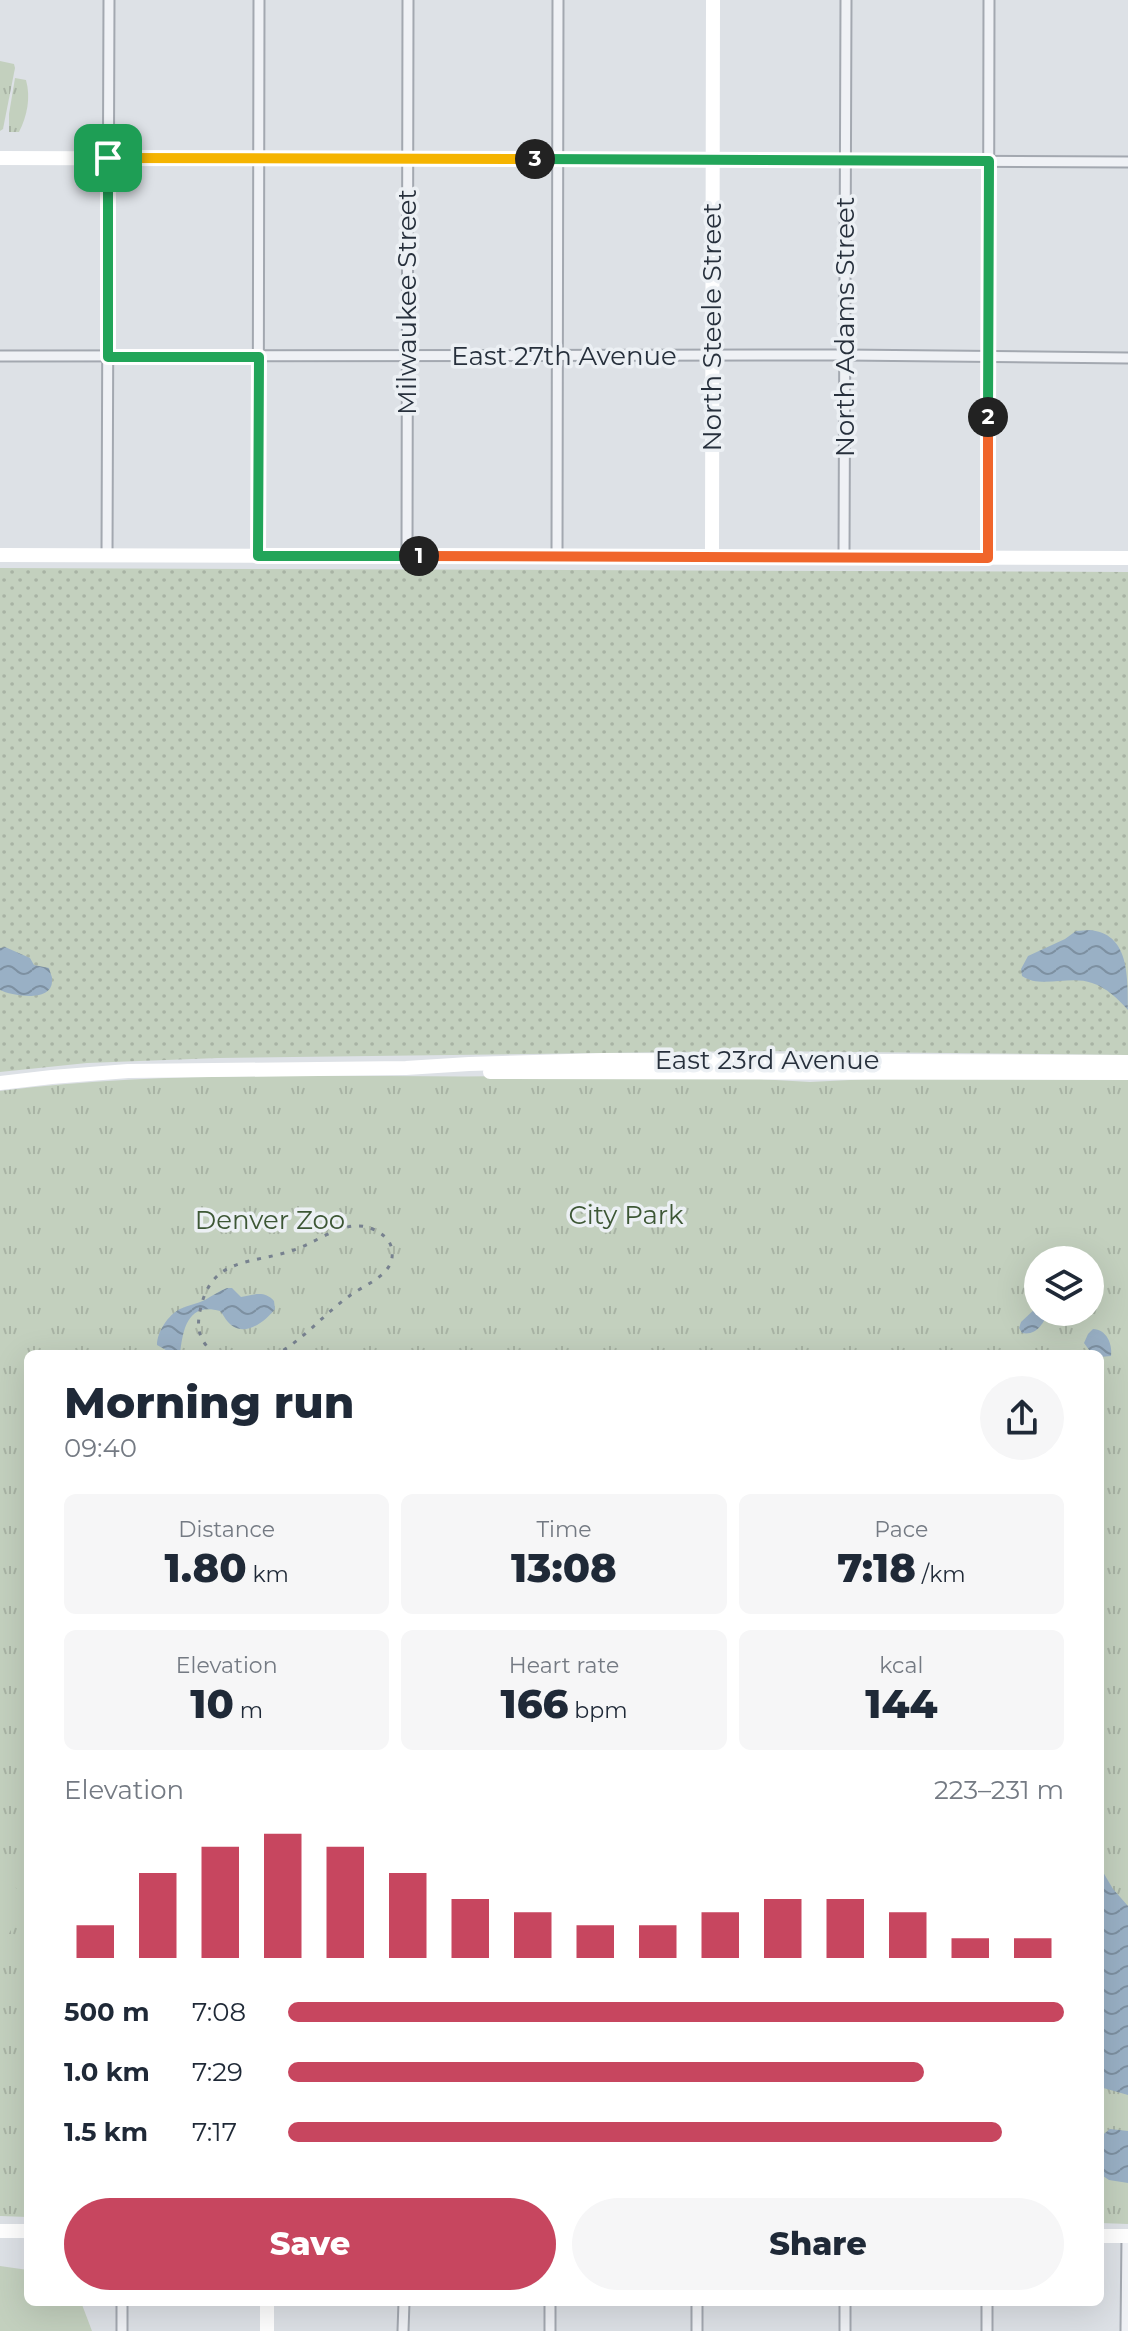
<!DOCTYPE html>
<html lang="en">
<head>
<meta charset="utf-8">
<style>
  :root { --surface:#fff; --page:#f6f6f7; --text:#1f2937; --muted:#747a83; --accent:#c7465f }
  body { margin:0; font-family:Montserrat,sans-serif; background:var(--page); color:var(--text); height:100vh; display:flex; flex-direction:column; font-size:30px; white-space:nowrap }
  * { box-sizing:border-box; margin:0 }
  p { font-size:26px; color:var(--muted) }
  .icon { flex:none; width:44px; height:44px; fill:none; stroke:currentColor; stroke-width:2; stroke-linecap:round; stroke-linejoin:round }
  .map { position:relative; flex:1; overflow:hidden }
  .panel { position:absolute; left:24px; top:1350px; width:1080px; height:956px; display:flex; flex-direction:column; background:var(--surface); border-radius:12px; box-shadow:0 8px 32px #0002 }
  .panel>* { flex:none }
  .buttons { position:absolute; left:1024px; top:1246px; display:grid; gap:16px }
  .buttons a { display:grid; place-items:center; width:80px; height:80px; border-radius:50%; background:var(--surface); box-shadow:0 8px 32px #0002; font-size:40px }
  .pin { position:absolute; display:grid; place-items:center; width:68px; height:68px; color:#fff; margin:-34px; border-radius:16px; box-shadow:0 4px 12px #0006 }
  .km { position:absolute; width:40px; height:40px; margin:-20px; border-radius:50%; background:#222; color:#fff; font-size:22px; line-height:40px; text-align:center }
  .round { display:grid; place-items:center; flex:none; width:84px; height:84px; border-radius:42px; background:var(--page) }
  .summary { display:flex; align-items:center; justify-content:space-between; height:136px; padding:0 40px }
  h1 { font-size:44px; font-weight:800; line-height:60px }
  .stats { display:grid; grid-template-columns:repeat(3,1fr); gap:12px; height:136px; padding:8px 40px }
  .stats div { display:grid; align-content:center; border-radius:12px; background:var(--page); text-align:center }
  .stats b { font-size:40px; font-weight:800 }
  .stats small { font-size:22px; font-weight:400 }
  .stats p { font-size:22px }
  .chart { height:224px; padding:16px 40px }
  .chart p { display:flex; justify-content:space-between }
  .chart svg { width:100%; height:144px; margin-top:8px; stroke:var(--accent); stroke-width:6 }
  .cta { display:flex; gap:16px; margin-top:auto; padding:16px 40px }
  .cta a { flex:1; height:92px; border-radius:48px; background:var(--accent); color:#fff; font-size:32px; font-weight:800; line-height:92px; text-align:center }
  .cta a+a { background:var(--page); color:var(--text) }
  ul { padding:0 40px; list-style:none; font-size:26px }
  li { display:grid; grid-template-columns:128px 96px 1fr; align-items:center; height:60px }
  li i { height:20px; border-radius:10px; background:var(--accent) }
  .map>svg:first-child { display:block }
  .grass { fill:url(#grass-dots) }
  .park { fill:url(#park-tufts); fill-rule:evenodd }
  .pitch { fill:#c3d0be }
  .water { fill:url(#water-waves) }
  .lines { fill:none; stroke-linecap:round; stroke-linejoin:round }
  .street-casing { stroke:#a3a8b0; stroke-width:13 }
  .street { stroke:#eff1f5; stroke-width:9 }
  .secondary { stroke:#fff; stroke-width:14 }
  .rail { stroke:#77818f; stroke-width:3; stroke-dasharray:4 8; stroke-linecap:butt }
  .split-1-casing { stroke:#fff; stroke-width:16 }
  .split-2-casing { stroke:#fff; stroke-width:16 }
  .split-3-casing { stroke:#fff; stroke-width:16 }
  .split-4-casing { stroke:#fff; stroke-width:16 }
  .split-1 { stroke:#22a559; stroke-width:10 }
  .split-2 { stroke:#f0652b; stroke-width:10 }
  .split-3 { stroke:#22a559; stroke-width:10 }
  .split-4 { stroke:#f5b400; stroke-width:10 }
  .labels { text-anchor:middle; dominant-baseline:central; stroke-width:7; stroke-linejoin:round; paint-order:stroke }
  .street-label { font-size:26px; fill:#27303c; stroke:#ecf0f4 }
  .park-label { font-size:26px; fill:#3d5735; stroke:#ecf0f4 }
</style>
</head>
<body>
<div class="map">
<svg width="1128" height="2331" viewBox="0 0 1128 2331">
  <defs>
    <pattern id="grass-dots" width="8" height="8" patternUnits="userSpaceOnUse" patternTransform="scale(2)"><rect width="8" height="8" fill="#c3d0be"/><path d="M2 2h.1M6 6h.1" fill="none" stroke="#a8b3a4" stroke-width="1.8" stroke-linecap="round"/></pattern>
    <pattern id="park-tufts" width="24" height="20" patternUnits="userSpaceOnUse" patternTransform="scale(2)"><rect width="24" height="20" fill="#c3d0be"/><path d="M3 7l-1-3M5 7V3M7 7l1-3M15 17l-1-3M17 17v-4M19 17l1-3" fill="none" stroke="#a8b3a4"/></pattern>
    <pattern id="water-waves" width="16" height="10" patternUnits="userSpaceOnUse" patternTransform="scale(2)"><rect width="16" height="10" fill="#99b0c5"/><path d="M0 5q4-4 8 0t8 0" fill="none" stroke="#7d90a1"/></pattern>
  </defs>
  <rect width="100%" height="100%" fill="#dde1e6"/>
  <polygon class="grass" points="0,568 1128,572 1128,1055 753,1051 218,1058 87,1063 0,1072"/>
  <g class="park">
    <polygon points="0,61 14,64 15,68 3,129 0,131"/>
    <path d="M 15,78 L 26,80 C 31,98 27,116 19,132 L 9,132 L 9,114 Z"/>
    <path d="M 674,1074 L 810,1082 L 870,1079 L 1128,1080 L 1128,2224 L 1100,2223 L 1100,1354 L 28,1354 L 28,2217 L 0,2216 L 0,1091 C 129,1074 259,1076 388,1076 C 484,1077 579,1076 674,1074 ZM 1038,1260 L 1090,1260 L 1090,1312 L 1038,1312 Z"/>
  </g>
  <g class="pitch">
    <polygon points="0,1879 28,1895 28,1899 0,1950"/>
    <polygon points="0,2266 28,2270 28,2302 81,2302 92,2331 0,2331"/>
  </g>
  <g class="water">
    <path d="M 1090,930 C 1128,934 1128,972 1128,1010 C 1117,998 1107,988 1092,983 C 1070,975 1040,989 1022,976 L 1021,969 L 1028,956 L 1065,939 L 1076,931 Z"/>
    <path d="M 5,947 L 30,958 L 34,965 L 49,968 C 50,973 53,977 52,981 C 52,1003 12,996 0,990 L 0,948 Z"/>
    <path d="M 227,1288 L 232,1288 L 241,1297 C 254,1295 264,1290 274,1301 L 275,1309 C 265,1322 243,1339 228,1322 C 225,1319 223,1314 220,1311 C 187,1302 183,1330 180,1354 L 173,1354 L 157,1345 C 157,1332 168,1315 180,1309 C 188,1305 197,1304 205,1300 C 212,1296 219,1291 227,1288 Z"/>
    <path d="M 1038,1306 L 1038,1312 L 1049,1312 C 1043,1323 1037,1336 1022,1333 L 1019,1328 L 1021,1322 Z"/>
    <path d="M 1093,1329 C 1106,1329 1113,1344 1111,1356 L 1100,1357 L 1100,1354 L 1092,1354 L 1084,1343 L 1088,1334 Z"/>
    <polygon points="1100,1867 1113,1889 1128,1906 1128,2095 1100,2087"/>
    <polygon points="1110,2129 1128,2131 1128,2183 1109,2180 1100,2174 1100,2137"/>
  </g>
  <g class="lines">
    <g class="street-casing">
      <g id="street">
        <polyline points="713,160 1128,162"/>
        <polyline points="0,356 844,355 1128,358"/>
        <polyline points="107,555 109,0"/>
        <polyline points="258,556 259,0"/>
        <polyline points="407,556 408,0"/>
        <polyline points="557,557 558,0"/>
        <polyline points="844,557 846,0"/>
        <polyline points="988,558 989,0"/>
        <polyline points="122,2302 122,2331"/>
        <polyline points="550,2302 550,2331"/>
        <polyline points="845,2302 845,2331"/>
        <polyline points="403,2331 404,2302"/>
        <polyline points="697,2331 697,2302"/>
        <polyline points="987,2331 987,2302"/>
        <polyline points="1126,2331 1127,2236"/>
      </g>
    </g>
    <use href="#street" class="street"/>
    <g class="secondary">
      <polyline points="0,158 713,160"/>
      <polyline points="0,555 1128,558"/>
      <polyline points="712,557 713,0"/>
      <polyline points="490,1072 1128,1073"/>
      <polyline points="0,1083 52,1077 128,1071 406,1068 469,1064 604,1060 1128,1062"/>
      <polyline points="0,2231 28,2231"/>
      <polyline points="1100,2236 1128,2236"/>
      <polyline points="267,2331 267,2302"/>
    </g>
    <path class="rail" d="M 215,1354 C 200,1342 196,1330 200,1311 C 211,1256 250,1265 294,1250 C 312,1244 337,1226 356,1226 C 366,1225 377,1230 384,1236 C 389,1240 392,1246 392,1252 C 395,1275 363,1285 348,1297 C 323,1315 304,1339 277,1354"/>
  </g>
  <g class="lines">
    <g class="split-1-casing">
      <polyline id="split-1" points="108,158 108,357 259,357 258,556 419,556"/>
    </g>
    <g class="split-2-casing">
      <polyline id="split-2" points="419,556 988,558 988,417"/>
    </g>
    <g class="split-3-casing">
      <polyline id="split-3" points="535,159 989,161 988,417"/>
    </g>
    <g class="split-4-casing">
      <polyline id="split-4" points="108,158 535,159"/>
    </g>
    <use href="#split-1" class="split-1"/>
    <use href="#split-2" class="split-2"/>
    <use href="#split-3" class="split-3"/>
    <use href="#split-4" class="split-4"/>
  </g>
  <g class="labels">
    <g class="street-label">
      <text transform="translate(407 302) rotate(-90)">Milwaukee Street</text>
      <text transform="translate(712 327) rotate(-90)">North Steele Street</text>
      <text transform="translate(845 327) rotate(-90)">North Adams Street</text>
      <text x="564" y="356">East 27th Avenue</text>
      <text x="767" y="1060">East 23rd Avenue</text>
    </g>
    <g class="park-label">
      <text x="626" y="1215">City Park</text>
      <text x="270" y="1220">Denver Zoo</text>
    </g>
  </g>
</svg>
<div class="buttons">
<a><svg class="icon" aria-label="layers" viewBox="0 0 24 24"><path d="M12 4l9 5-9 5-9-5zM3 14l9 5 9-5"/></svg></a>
</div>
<div class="pin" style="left:108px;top:158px;background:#1e9e55"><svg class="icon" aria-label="arrive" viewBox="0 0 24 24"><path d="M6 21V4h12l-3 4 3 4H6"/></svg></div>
<b class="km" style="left:419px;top:556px">1</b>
<b class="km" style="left:988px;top:417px">2</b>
<b class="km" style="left:535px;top:159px">3</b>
<section class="panel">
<div class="summary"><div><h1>Morning run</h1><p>09:40</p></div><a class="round"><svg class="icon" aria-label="share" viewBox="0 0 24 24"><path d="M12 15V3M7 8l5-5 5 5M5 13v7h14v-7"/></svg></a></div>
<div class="stats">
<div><p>Distance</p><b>1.80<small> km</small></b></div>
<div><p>Time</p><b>13:08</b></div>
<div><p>Pace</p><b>7:18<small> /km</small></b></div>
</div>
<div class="stats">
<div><p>Elevation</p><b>10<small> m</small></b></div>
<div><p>Heart rate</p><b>166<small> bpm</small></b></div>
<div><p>kcal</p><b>144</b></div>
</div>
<div class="chart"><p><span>Elevation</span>223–231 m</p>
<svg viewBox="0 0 160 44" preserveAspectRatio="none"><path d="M5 44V34M15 44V18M25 44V10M35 44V6M45 44V10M55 44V18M65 44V26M75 44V30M85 44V34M95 44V34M105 44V30M115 44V26M125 44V26M135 44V30M145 44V38M155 44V38"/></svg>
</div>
<ul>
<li><b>500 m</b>7:08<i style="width:100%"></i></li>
<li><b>1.0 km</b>7:29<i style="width:82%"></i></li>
<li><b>1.5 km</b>7:17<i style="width:92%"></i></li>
</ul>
<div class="cta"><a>Save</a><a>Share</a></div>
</section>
</div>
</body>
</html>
